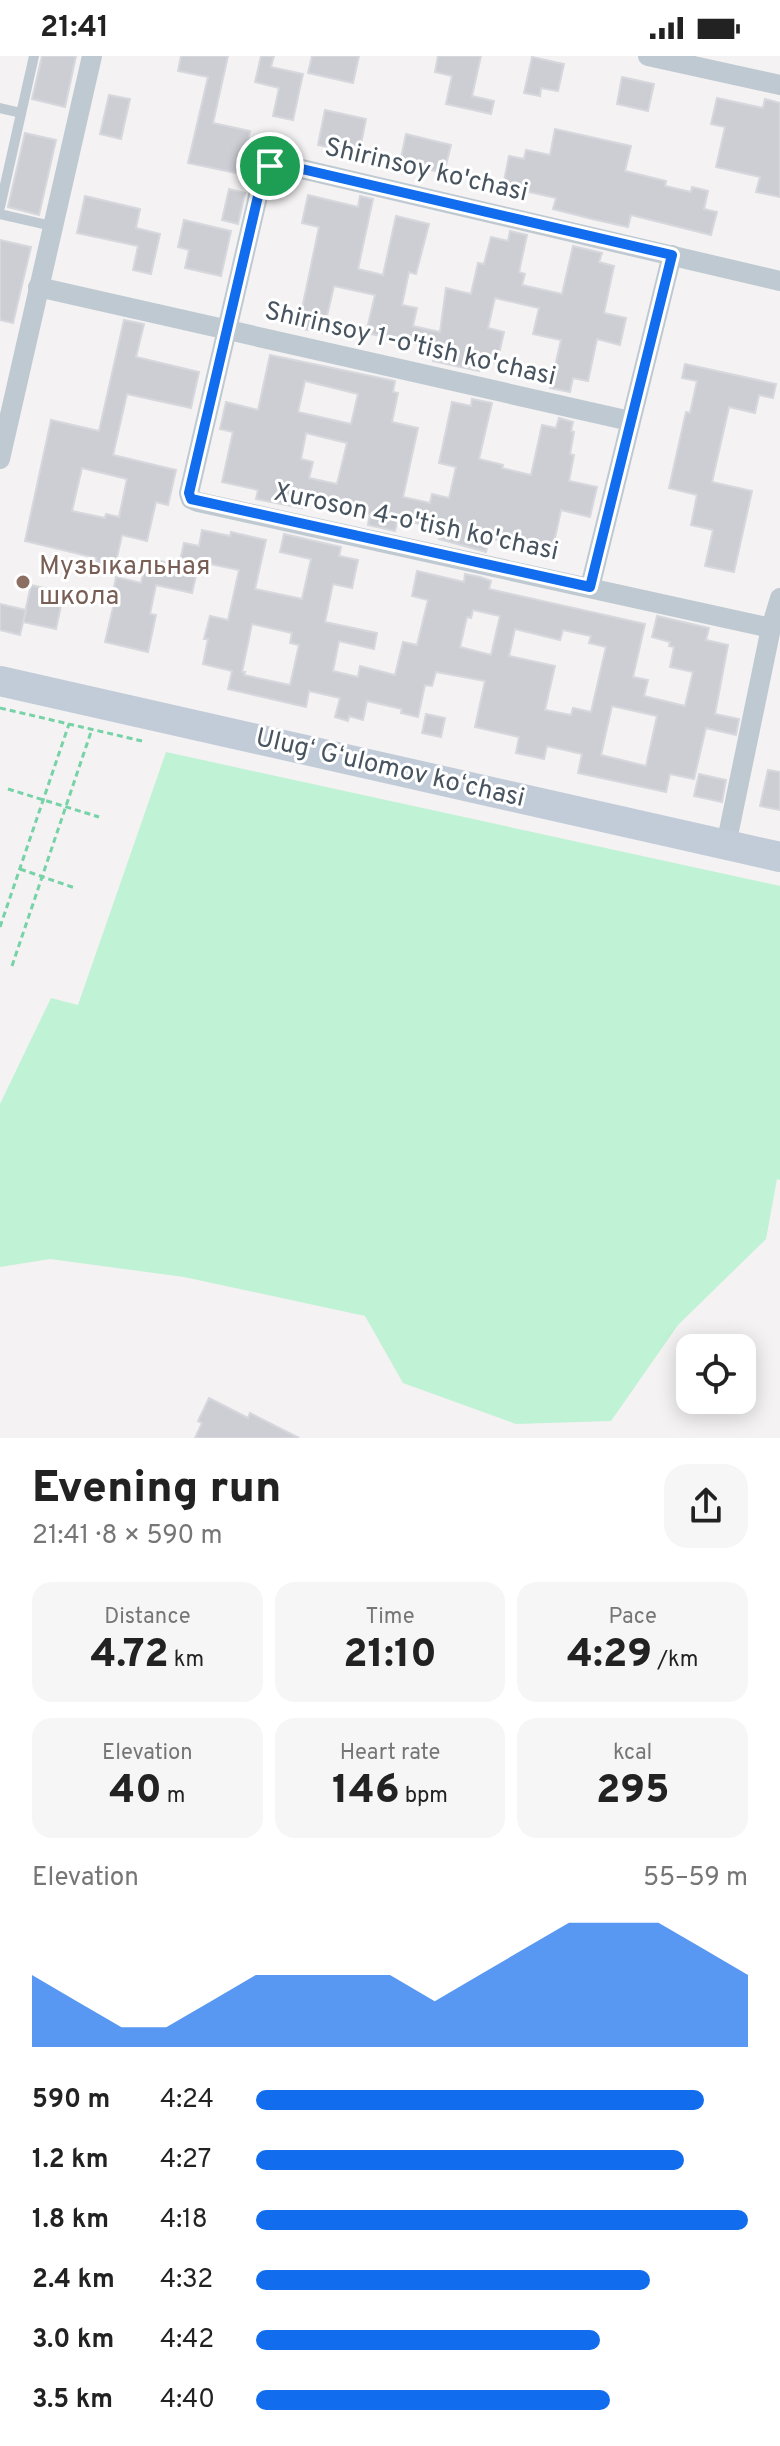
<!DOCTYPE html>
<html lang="en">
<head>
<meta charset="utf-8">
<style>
  :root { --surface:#fff; --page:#f6f6f6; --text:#222; --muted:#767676; --accent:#126dee }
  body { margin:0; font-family:Overpass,sans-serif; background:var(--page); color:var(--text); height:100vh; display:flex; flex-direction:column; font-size:30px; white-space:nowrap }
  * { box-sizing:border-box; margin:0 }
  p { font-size:26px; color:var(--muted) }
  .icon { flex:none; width:44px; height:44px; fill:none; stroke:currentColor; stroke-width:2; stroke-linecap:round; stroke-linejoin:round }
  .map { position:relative; height:1382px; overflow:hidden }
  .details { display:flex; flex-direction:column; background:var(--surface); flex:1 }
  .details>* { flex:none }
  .buttons { position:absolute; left:676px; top:1278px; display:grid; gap:16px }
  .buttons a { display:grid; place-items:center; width:80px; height:80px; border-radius:16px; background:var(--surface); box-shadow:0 4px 20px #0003; font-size:40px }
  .pin { position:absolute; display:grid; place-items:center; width:68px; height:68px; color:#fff; margin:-34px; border:4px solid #fff; border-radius:50%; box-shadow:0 2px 8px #0007 }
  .round { display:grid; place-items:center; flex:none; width:84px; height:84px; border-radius:24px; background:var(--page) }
  .summary { display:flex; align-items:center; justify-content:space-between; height:136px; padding:0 32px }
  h1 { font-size:44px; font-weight:800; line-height:60px }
  .metrics { display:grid; grid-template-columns:repeat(3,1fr); gap:12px; height:136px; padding:8px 32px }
  .metrics div { display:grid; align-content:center; border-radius:20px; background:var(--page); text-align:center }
  .metrics b { font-size:40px; font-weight:800 }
  .metrics small { font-size:22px; font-weight:400 }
  .metrics p { font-size:22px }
  .chart { height:224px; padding:16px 32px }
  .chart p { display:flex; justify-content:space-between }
  .chart svg { width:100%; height:144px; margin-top:8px; fill:var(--accent); opacity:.7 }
  ul { padding:0 32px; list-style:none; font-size:26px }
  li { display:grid; grid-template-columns:128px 96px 1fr; align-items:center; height:60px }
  li i { height:20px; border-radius:10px; background:var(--accent) }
  .status { display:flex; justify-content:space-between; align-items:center; height:56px; padding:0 40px; background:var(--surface); direction:ltr }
  .status svg { height:22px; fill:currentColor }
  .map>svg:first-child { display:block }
  .green { fill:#c0f2d5 }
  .building { fill:#ccced4; stroke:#d6d8dd; stroke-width:2; fill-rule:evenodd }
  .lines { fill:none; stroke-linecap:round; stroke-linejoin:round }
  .path { stroke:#76d2a7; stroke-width:3; stroke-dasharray:6 4; stroke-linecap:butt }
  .service { stroke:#bfc9d1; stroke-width:10 }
  .minor { stroke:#bfc9d1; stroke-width:20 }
  .secondary { stroke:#c2ccd9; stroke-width:30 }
  .route-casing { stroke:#fff; stroke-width:16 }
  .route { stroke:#126dee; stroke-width:10 }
  .education-dot { fill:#8d6e63; stroke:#fff; stroke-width:3 }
  .labels { text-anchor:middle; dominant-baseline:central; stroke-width:6; stroke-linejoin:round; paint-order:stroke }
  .street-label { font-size:26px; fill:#485560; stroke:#fff }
  .education-label { font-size:26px; fill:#785e54; stroke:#fff; text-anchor:start }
</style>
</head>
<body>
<div class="status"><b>21:41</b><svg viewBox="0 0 49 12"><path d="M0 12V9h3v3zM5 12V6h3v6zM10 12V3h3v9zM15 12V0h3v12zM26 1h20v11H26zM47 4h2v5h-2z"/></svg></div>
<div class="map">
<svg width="780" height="1382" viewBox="0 0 780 1382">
  <rect width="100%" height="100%" fill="#f4f2f2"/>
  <polygon class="green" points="166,696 780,830 780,1124 777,1123 766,1183 678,1269 611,1365 516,1368 403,1327 365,1260 184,1221 50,1203 0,1211 0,1048 51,942 78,949"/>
  <g class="building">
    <polygon points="42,0 76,0 65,51 32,43"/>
    <polygon points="181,0 228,0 213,67 250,75 241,118 188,107 208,21 178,15"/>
    <polygon points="261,0 274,0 271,11 303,18 293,64 273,60 279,32 255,26"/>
    <polygon points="312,0 359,0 353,27 308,17"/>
    <polygon points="438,0 481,0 472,40 494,45 491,58 446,48 452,20 435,16"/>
    <polygon points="532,1 564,8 558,35 541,32 540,40 524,37"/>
    <polygon points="622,21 654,28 648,55 617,48"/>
    <polygon points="109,39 130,43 121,83 100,78"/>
    <polygon points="717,42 763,52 765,43 780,47 780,141 756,136 760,121 716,111 725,71 711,68"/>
    <polygon points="325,54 366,63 359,98 318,89"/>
    <polygon points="555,73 631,90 625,115 666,125 665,130 691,136 692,131 708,135 704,153 717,156 711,179 631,159 628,171 592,163 553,153 556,142 503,130 509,100 524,103 526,94 550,99"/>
    <polygon points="25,77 56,84 39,159 8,151"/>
    <polygon points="406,78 451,89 444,117 400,107"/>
    <polygon points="229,133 245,137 238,168 222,164"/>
    <polygon points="308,139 358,151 360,140 373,143 358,213 383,219 396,160 429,168 416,218 409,216 402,249 417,252 413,270 440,276 446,232 471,238 478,207 484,208 491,181 508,185 510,175 527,179 519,216 525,218 522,229 562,238 573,190 602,197 599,206 614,210 604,257 626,262 620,289 597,283 588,325 573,322 570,336 550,332 561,284 533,278 539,252 495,242 488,272 504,276 497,307 481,303 479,315 433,305 434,302 421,299 423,289 366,277 375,239 334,230 323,277 298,272 319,171 302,167"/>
    <polygon points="85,140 140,153 136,172 160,178 151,218 133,214 138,190 77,177"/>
    <polygon points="184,164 231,175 221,220 185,212 189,194 178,191"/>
    <polygon points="0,184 31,191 13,267 0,264"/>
    <path d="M 124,264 L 144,268 L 136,301 L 199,316 L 191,352 L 127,338 L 113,399 L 176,414 L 168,449 L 156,446 L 147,485 L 122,479 L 113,519 L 93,515 L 96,502 L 25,485 L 51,364 L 99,375 ZM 82,412 L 127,423 L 119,461 L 106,458 L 105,462 L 72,455 Z"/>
    <path d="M 270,299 L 395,325 L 393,336 L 398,337 L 392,366 L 418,372 L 403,441 L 430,447 L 432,438 L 449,442 L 456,411 L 439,407 L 452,346 L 471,350 L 472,343 L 492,347 L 479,403 L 503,409 L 502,412 L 531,419 L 542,369 L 556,372 L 559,362 L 573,366 L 571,375 L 574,376 L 570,398 L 574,399 L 569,425 L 597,431 L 590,461 L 561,454 L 552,496 L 489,482 L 486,496 L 439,483 L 442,473 L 398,463 L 395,475 L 368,469 L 370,458 L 305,441 L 302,452 L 276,447 L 256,443 L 258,434 L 222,426 L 233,376 L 220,373 L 226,346 L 258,354 ZM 305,325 L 358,338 L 351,368 L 298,356 ZM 306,377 L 347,387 L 337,428 L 309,422 L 313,406 L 301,403 Z"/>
    <polygon points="685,308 776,328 773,342 759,339 755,357 729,351 712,426 752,435 734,516 705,510 713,474 691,469 697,439 669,432 686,356 690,357 697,325 682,322"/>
    <path d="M 202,474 L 230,480 L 231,476 L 266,484 L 255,533 L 302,543 L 311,503 L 280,496 L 284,478 L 341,491 L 339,500 L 358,504 L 352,532 L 333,528 L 325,566 L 377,577 L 374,593 L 339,585 L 333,615 L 358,621 L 360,610 L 395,619 L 403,586 L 417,589 L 428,544 L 412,540 L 417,515 L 464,526 L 465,518 L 480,521 L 491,525 L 489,533 L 645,568 L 633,621 L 648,624 L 644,640 L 685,650 L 693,616 L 670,611 L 674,591 L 669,590 L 670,586 L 652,581 L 657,560 L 709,572 L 706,584 L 728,589 L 715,658 L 739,663 L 736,679 L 706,672 L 694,723 L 670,718 L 666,736 L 578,717 L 582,698 L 547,690 L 544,703 L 516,697 L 519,681 L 475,671 L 485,625 L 436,616 L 432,630 L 425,629 L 418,661 L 401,657 L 402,653 L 367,645 L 363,664 L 349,660 L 348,665 L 335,661 L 340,642 L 309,635 L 306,651 L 228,633 L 232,615 L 203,608 L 208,583 L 204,583 L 210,560 L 228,564 L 239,514 L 210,508 L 209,513 L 198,511 L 192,537 L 156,529 L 150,558 L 156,559 L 148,596 L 105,586 L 114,547 L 111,546 L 116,521 L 141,527 L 145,511 L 153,513 L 155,504 L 179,509 L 184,487 L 199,490 ZM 473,554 L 500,560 L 491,599 L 460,591 L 467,561 L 471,562 ZM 252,568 L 292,577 L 290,587 L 299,589 L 290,629 L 244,619 L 245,616 L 242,616 ZM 515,573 L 560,584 L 563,574 L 591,580 L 589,587 L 606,591 L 591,656 L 573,652 L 571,659 L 545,654 L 555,610 L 509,600 ZM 612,650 L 657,660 L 646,710 L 601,699 Z"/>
    <polygon points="31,529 49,533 47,542 62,545 56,573 23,566"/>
    <polygon points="0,548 26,554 20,579 0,574"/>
    <polygon points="426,658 445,662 441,681 422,677"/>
    <polygon points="768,714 780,716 780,754 760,750"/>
    <polygon points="699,718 726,724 722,746 694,740"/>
    <polygon points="209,1342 248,1362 250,1357 299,1382 195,1382 202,1367 198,1365"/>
  </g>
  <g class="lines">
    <g class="path">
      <polyline points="0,652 142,685"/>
      <polyline points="8,733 99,761"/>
      <polyline points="20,813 75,832"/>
      <polyline points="0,871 69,668"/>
      <polyline points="12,910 92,673"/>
    </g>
    <g class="service">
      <polyline points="0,52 21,57"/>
      <polyline points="0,151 34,0"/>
      <polyline points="0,158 52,170"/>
    </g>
    <g class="minor">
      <polyline points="648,0 780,29"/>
      <polyline points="38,231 630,365"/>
      <polyline points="0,403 92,0"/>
      <polyline points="590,531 672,199"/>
      <polyline points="771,572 198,446 191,443 189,437 262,123 270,110 276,107 780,225"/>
      <polyline points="726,789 771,572 780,542"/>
    </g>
    <polyline class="secondary" points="0,625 780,801"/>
  </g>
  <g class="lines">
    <g class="route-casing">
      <polygon id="route" points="276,107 672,199 590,531 191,443 189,437 262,123 270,110"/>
    </g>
    <use href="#route" class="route"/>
  </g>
  <circle class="education-dot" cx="23" cy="526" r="8"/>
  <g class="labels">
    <g class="street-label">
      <text transform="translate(426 115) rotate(13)">Shirinsoy ko'chasi</text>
      <text transform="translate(410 289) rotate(13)">Shirinsoy 1-o'tish ko'chasi</text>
      <text transform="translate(416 467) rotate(12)">Xuroson 4-o'tish ko'chasi</text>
      <text transform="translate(390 713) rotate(13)">Ulugʻ Gʻulomov koʻchasi</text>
    </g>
    <g class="education-label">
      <text x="39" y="511">Музыкальная<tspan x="39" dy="30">школа</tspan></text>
    </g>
  </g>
</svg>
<div class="buttons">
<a><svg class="icon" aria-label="locate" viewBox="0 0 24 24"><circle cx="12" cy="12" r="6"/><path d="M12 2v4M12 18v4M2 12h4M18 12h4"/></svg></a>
</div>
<div class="pin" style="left:270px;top:110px;background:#1e9e55"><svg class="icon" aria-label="arrive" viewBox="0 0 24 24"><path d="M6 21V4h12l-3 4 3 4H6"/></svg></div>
</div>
<section class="details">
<div class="summary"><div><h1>Evening run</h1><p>21:41 · 8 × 590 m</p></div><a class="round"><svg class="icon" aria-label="share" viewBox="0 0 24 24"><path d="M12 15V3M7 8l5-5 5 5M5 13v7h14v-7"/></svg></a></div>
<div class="metrics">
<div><p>Distance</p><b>4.72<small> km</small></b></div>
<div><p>Time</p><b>21:10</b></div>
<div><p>Pace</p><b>4:29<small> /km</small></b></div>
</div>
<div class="metrics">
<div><p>Elevation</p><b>40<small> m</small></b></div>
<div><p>Heart rate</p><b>146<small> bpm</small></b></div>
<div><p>kcal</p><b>295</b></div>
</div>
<div class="chart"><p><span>Elevation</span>55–59 m</p>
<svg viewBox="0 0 160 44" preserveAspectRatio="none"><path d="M0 44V22L10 30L20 38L30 38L40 30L50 22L60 22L70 22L80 22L90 30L100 22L110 14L120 6L130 6L140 6L150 14L160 22V44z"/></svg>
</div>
<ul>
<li><b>590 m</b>4:24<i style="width:91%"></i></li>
<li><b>1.2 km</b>4:27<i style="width:87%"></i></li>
<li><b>1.8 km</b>4:18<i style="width:100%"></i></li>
<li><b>2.4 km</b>4:32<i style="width:80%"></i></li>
<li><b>3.0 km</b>4:42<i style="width:70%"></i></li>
<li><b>3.5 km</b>4:40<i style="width:72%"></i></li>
</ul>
</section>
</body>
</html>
